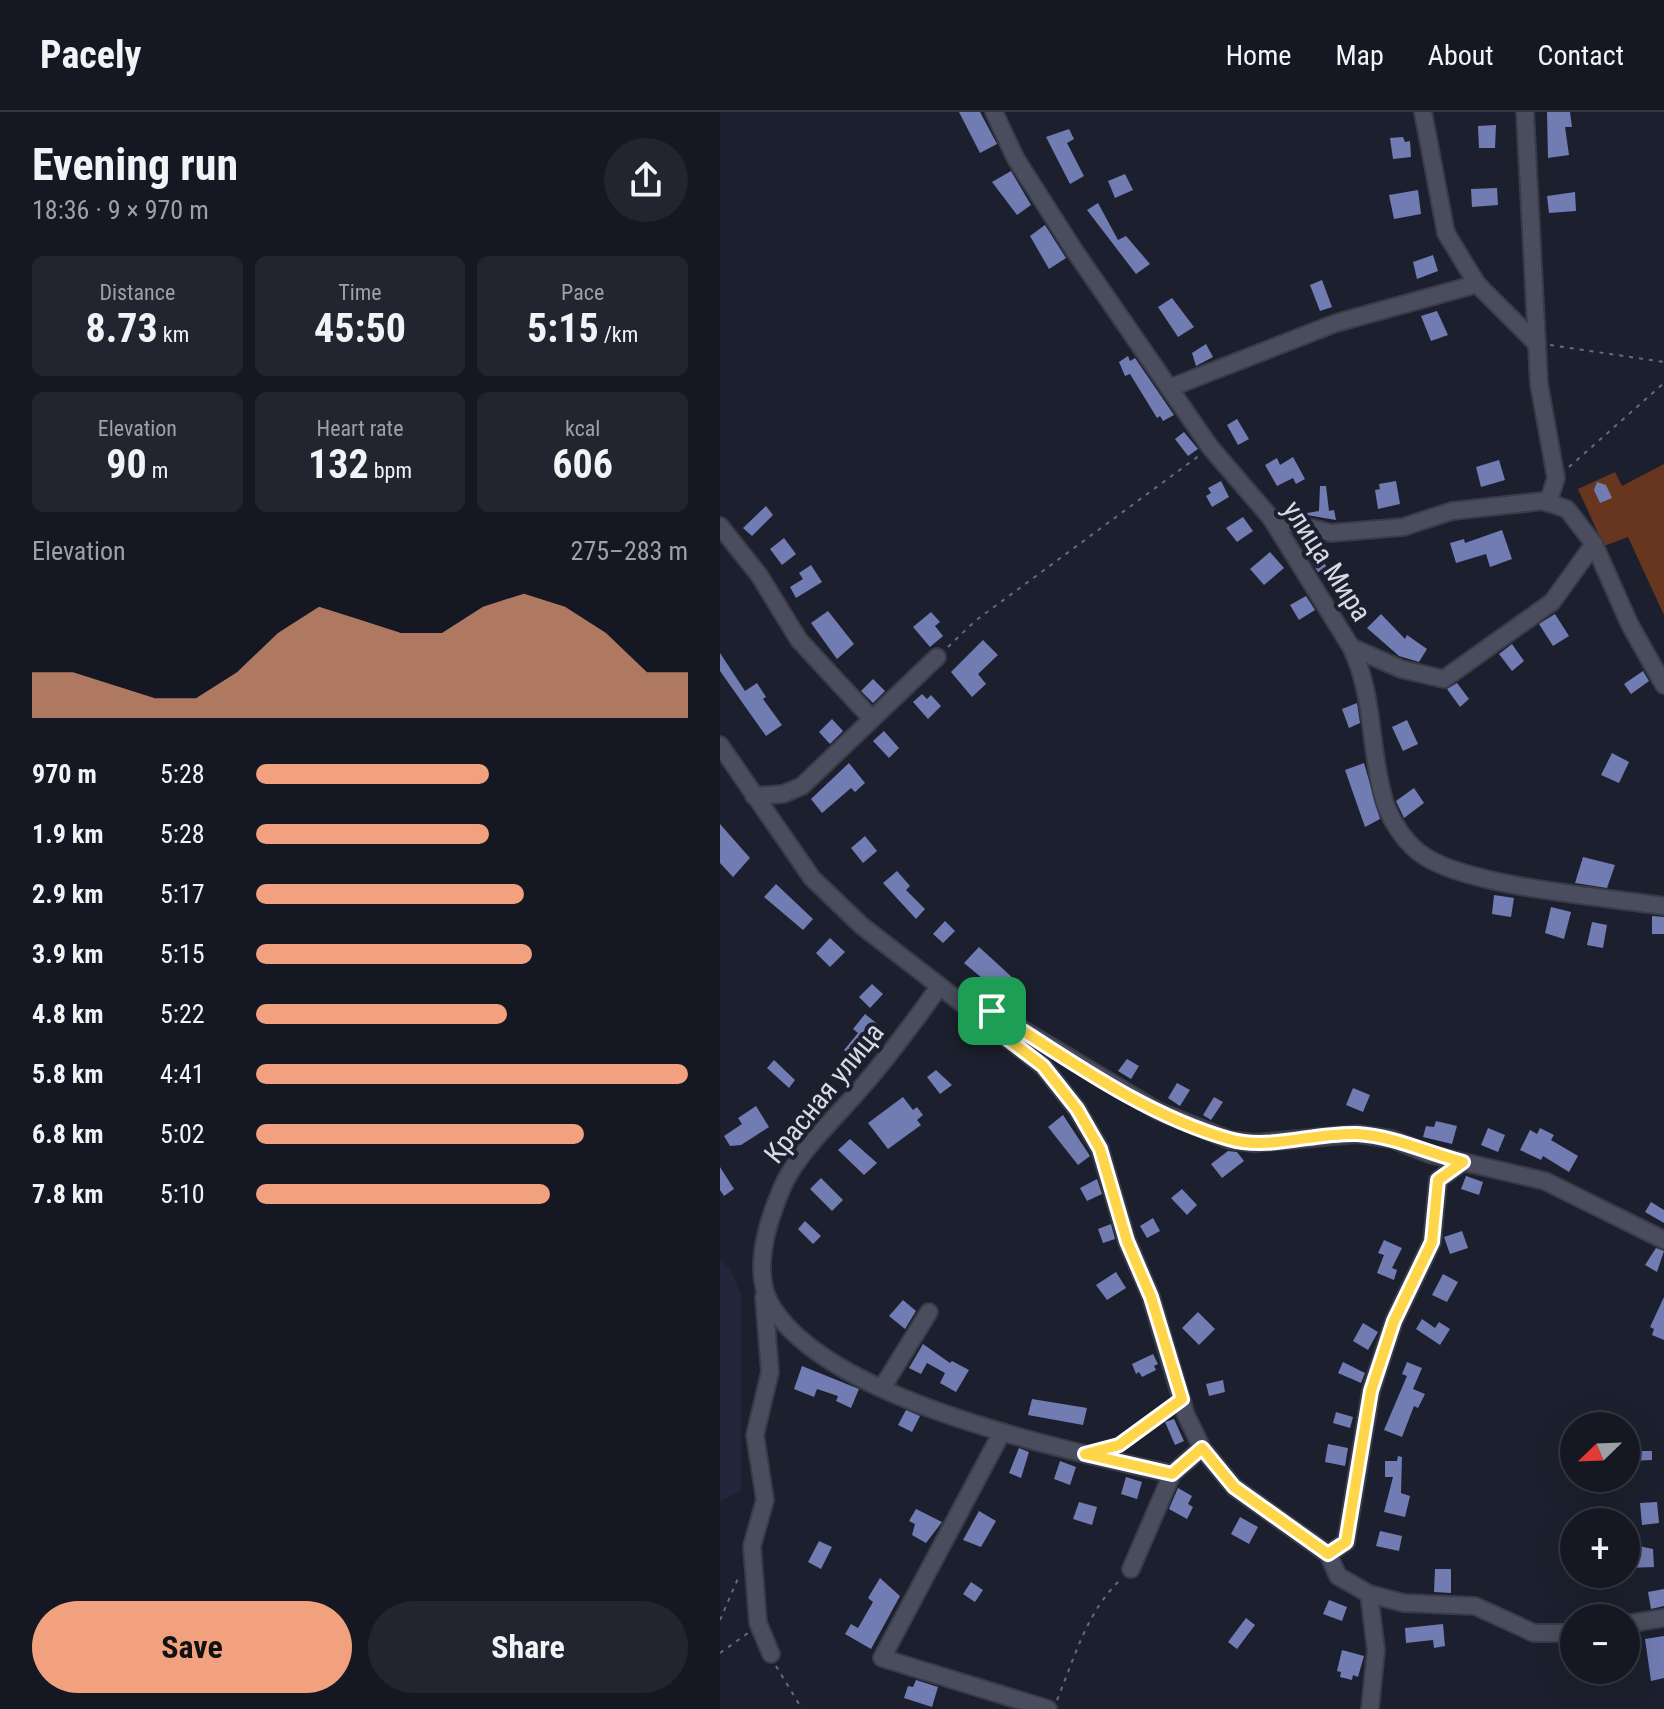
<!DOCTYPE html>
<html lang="en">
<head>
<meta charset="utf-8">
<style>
  :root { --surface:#151822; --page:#22252f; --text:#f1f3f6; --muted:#9da0a5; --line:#343740; --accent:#f1a17d }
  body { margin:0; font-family:"Roboto Condensed",sans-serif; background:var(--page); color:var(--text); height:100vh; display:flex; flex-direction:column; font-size:30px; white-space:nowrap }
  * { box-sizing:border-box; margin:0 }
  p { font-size:26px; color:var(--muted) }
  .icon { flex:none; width:44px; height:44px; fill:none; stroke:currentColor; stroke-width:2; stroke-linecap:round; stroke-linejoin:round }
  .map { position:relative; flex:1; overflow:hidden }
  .drawer { display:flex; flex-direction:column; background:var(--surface); width:720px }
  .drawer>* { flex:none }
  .needle { width:52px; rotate:247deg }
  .tools { position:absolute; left:840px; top:1300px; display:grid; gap:16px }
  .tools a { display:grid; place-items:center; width:80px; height:80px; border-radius:50%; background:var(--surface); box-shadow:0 8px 32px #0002,0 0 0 2px var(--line); font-size:40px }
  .pin { position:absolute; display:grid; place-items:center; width:68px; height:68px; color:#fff; margin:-34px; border-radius:16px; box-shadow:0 4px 12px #0006 }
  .round { display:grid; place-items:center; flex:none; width:84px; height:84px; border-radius:42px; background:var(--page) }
  .overview { display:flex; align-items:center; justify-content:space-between; height:136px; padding:0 32px }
  h1 { font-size:44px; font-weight:700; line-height:60px }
  .metrics { display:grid; grid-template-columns:repeat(3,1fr); gap:12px; height:136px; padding:8px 32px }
  .metrics div { display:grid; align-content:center; border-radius:12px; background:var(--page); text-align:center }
  .metrics b { font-size:40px; font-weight:700 }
  .metrics small { font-size:22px; font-weight:400 }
  .metrics p { font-size:22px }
  .chart { height:224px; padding:16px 32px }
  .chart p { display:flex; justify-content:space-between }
  .chart svg { width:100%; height:144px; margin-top:8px; fill:var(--accent); opacity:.7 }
  .button { display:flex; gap:16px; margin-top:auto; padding:16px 32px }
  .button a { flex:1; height:92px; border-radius:48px; background:var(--accent); color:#111; font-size:32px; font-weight:700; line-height:92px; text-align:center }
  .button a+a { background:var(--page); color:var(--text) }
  ul { padding:0 32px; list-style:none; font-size:26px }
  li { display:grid; grid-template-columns:128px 96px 1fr; align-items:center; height:60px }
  li i { height:20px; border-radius:10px; background:var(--accent) }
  header { display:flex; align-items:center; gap:48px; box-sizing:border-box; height:112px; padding:0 40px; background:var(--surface); border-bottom:2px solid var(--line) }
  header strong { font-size:38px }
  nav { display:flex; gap:44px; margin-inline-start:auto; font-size:28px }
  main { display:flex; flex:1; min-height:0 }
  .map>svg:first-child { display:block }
  .built { fill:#21263a }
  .green { fill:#68361e }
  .building { fill:#707cb2 }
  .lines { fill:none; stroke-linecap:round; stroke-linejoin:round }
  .minor-casing { stroke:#393b47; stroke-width:20 }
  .path { stroke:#686b77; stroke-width:2; stroke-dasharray:4 6; stroke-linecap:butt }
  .minor { stroke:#494d5d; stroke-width:16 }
  .route-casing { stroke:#fff; stroke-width:16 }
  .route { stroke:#ffd54a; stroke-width:10 }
  .labels { text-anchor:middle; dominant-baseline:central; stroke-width:8; stroke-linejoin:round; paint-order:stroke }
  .street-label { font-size:28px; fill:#d7d9e3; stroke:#1c202e }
</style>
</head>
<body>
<header>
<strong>Pacely</strong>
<nav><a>Home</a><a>Map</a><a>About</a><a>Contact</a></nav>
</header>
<main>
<section class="drawer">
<div class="overview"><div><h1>Evening run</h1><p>18:36 · 9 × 970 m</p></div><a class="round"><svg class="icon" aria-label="share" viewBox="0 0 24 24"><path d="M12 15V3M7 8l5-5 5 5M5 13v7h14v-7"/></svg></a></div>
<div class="metrics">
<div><p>Distance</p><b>8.73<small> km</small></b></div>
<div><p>Time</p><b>45:50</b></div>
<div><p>Pace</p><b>5:15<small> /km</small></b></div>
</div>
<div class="metrics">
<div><p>Elevation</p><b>90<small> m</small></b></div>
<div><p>Heart rate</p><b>132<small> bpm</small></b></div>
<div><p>kcal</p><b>606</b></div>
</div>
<div class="chart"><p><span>Elevation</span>275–283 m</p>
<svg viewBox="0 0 160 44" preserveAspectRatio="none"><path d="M0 44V30L10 30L20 34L30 38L40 38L50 30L60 18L70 10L80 14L90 18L100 18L110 10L120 6L130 10L140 18L150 30L160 30V44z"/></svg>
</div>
<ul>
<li><b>970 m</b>5:28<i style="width:54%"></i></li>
<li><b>1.9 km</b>5:28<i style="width:54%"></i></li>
<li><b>2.9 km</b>5:17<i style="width:62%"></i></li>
<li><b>3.9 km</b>5:15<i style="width:64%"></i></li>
<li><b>4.8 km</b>5:22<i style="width:58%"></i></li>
<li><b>5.8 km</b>4:41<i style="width:100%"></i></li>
<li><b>6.8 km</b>5:02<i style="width:76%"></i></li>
<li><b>7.8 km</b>5:10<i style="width:68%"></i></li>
</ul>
<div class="button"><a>Save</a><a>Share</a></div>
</section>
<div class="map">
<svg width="944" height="1597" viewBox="0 0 944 1597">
  <rect width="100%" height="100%" fill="#1c202e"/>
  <polygon class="built" points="0,1148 10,1157 21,1183 21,1379 0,1389"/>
  <polygon class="green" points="944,352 944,503 908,425 884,434 858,377 895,360 902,374"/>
  <g class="building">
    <polygon points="239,0 260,0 277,32 260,41"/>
    <polygon points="827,0 850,0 852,15 845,15 849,43 828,46"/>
    <polygon points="776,13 775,36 759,36 758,14"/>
    <polygon points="349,17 354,27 347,31 364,64 350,72 326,25"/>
    <polygon points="683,25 685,30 690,29 691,45 673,47 670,26"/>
    <polygon points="291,59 311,93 297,103 272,70"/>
    <polygon points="405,62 413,78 395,86 388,69"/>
    <polygon points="777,76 778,93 752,95 751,77"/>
    <polygon points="698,78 701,102 674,107 669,83"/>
    <polygon points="855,80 856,99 829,101 827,84"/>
    <polygon points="378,91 398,128 406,124 430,152 416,162 367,98"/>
    <polygon points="325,113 346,146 329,157 310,124"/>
    <polygon points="713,143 718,159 697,167 693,150"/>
    <polygon points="602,168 612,195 600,199 590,173"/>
    <polygon points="452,186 474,215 458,225 438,195"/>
    <polygon points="717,199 728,223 711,229 701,204"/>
    <polygon points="486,232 493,245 476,254 472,241"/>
    <polygon points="408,244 410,249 415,246 454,303 443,309 440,304 437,306 410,262 405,264 399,250"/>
    <polygon points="517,307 529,327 518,333 507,313"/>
    <polygon points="464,320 478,337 468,344 455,327"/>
    <polygon points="573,345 585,367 576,372 573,366 557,374 545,353 557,346 560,353"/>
    <polygon points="779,348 785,368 761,375 756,355"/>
    <polygon points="501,369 509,385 492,395 486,384 491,381 488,376"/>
    <polygon points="676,369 680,392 658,397 655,378 660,377 659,372"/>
    <polygon points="877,370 886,373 892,386 880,391 874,378"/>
    <polygon points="600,374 606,374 609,399 614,398 616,408 581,402 599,399"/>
    <polygon points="46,394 53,403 32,424 23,416"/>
    <polygon points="523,405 533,419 517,430 506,416"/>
    <polygon points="782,418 792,447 770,455 766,442 736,451 730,431 744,427 745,431"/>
    <polygon points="64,426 76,442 62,453 50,437"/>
    <polygon points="596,435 607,456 598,460 585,440"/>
    <polygon points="550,440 564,456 544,473 530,457"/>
    <polygon points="91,453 102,470 76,486 70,475 83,467 79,461"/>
    <polygon points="625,475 641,492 632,501 617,482"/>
    <polygon points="586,484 595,498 579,508 570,493"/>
    <polygon points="108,499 134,532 117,547 91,511"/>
    <polygon points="211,500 220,510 215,514 223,524 210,535 193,515"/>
    <polygon points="661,502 685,527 687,523 707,537 699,550 679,544 647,516"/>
    <polygon points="835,502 849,524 833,534 819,512"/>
    <polygon points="263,528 278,543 258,562 266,572 252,585 231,560"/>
    <polygon points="792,532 804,549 792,559 779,542"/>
    <polygon points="0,541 25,579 37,571 46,585 43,587 62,613 46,624 0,559"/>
    <polygon points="923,559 929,569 911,582 904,572"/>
    <polygon points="153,567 165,579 153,591 141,579"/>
    <polygon points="737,571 749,587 740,595 727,577"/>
    <polygon points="202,582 207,587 211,583 221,594 208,607 193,590"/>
    <polygon points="637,591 640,611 629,616 622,597"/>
    <polygon points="112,607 123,619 110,632 99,620"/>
    <polygon points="687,608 698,632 683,639 672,615"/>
    <polygon points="164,619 179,636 169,646 153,629"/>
    <polygon points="892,641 909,650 899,671 881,663"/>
    <polygon points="129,651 145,671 135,680 131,676 102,701 91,687"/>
    <polygon points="644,651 660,707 645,715 625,658"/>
    <polygon points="694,676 704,691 684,706 676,689"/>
    <polygon points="0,712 30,746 13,765 0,751"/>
    <polygon points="145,724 157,739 143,751 131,736"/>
    <polygon points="863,745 895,753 887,776 855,771"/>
    <polygon points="177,759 190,774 186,778 205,797 196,807 163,771"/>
    <polygon points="56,772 93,807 83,818 44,785"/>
    <polygon points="774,783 794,786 791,805 772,802"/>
    <polygon points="831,795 851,800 844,827 825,821"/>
    <polygon points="932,804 944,805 944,822 932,822"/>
    <polygon points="225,809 235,819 223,831 213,822"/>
    <polygon points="872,810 887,813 883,836 867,833"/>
    <polygon points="110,826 125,840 110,855 96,841"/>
    <polygon points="259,835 294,867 281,882 244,851"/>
    <polygon points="152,872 163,882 150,896 139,885"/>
    <polygon points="145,902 160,914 134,946 124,938 138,921 133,917"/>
    <polygon points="407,947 419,954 411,967 398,959"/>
    <polygon points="54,948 75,968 69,976 47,956"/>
    <polygon points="216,958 232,973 220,982 207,965"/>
    <polygon points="457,971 470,978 460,994 448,986"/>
    <polygon points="633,976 650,983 643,1000 626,993"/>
    <polygon points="183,985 193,998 197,995 203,1003 197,1008 201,1013 168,1037 148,1011"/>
    <polygon points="494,985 503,990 491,1008 483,1003"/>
    <polygon points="36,994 49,1015 21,1033 10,1034 4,1024 22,1012 18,1006"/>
    <polygon points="343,1003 370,1044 358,1053 328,1015"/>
    <polygon points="716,1009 737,1014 732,1032 703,1025 706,1014 714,1015"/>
    <polygon points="768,1016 785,1023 778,1040 761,1033"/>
    <polygon points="820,1016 834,1023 831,1028 858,1044 849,1060 823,1044 821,1048 800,1038 810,1018 817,1022"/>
    <polygon points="130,1027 157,1051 144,1063 118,1038"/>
    <polygon points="508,1039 517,1040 524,1049 502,1066 491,1052"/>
    <polygon points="0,1055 14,1077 4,1084 0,1078"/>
    <polygon points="746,1064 763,1070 759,1083 741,1077"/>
    <polygon points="101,1066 123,1088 112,1099 90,1077"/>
    <polygon points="377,1067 382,1082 367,1089 360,1076"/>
    <polygon points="462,1077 477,1093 467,1103 451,1086"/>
    <polygon points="931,1090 944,1098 944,1111 925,1100"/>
    <polygon points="433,1106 440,1119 427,1126 420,1114"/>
    <polygon points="85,1109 101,1124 93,1132 78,1117"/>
    <polygon points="391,1112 395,1127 383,1131 378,1117"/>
    <polygon points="742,1119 748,1136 730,1142 724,1125"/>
    <polygon points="664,1128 682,1136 672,1156 677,1158 674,1168 657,1161 664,1143 658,1141"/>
    <polygon points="936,1136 944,1139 937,1160 925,1153"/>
    <polygon points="396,1160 406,1176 387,1188 376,1173"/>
    <polygon points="723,1162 738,1170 727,1190 712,1183"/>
    <polygon points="944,1185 944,1228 932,1223 934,1217 930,1215"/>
    <polygon points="183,1188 196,1199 185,1217 169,1204"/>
    <polygon points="478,1200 495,1217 479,1233 462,1216"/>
    <polygon points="702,1207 715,1216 719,1210 730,1217 720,1233 696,1217"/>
    <polygon points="643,1211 658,1220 648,1238 633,1229"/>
    <polygon points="203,1232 230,1251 232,1249 249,1258 236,1280 220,1271 225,1261 207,1251 201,1262 189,1256"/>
    <polygon points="433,1242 438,1252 434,1254 436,1258 422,1265 419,1260 416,1262 412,1252"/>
    <polygon points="623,1250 645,1261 641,1271 618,1261"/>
    <polygon points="687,1250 702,1256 693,1277 705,1282 698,1296 694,1294 682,1325 664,1318 687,1264 682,1262"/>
    <polygon points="82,1254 139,1277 131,1296 116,1289 118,1284 97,1277 94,1285 74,1277"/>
    <polygon points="503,1268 505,1280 489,1284 486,1272"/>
    <polygon points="312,1287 367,1296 363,1313 308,1303"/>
    <polygon points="186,1298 200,1304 192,1320 178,1313"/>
    <polygon points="616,1300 633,1305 630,1316 613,1311"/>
    <polygon points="454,1307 464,1329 455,1333 445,1310"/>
    <polygon points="608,1332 628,1336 625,1354 605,1350"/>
    <polygon points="299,1336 309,1340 301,1366 289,1361"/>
    <polygon points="911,1339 932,1339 932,1348 911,1349"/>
    <polygon points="678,1344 682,1345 681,1381 690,1384 685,1405 664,1400 673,1365 665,1365 665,1349 677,1349"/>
    <polygon points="340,1349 356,1355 350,1373 334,1367"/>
    <polygon points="406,1365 422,1370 417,1387 401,1382"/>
    <polygon points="458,1376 472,1384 468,1392 473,1395 467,1407 449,1397"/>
    <polygon points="359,1390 377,1395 372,1413 353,1407"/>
    <polygon points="937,1390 939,1411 922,1413 920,1391"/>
    <polygon points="196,1397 222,1410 206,1431 192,1423 195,1412 189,1409"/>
    <polygon points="259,1399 276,1409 261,1435 243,1428"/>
    <polygon points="520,1405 538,1415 529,1432 511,1422"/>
    <polygon points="660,1419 682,1424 679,1439 656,1434"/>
    <polygon points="99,1429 112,1435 101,1457 88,1450"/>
    <polygon points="914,1433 933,1437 934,1455 908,1456 907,1438 914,1437"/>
    <polygon points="715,1457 731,1457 731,1481 714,1480"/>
    <polygon points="160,1466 180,1484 151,1537 125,1522 131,1512 138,1516 153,1490 148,1486"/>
    <polygon points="251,1470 263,1478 255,1490 243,1482"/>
    <polygon points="944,1477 944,1494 931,1497 928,1480"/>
    <polygon points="609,1488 627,1495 622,1509 603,1502"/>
    <polygon points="526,1506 535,1513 517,1537 508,1530"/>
    <polygon points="723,1512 725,1534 714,1536 713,1528 686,1531 685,1516"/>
    <polygon points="944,1524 944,1566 931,1569 925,1527"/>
    <polygon points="622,1538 644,1544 638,1565 633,1563 632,1568 620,1565 621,1560 617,1559"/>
    <polygon points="196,1568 218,1575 212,1595 184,1586 188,1574 193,1575"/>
  </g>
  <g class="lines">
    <g class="minor-casing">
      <g id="minor">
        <path d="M 274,0 L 296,47 L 354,138 L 490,335 L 551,406 L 631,535 C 655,584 649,640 665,691 C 672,711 686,732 704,744 C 751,775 884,785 944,794"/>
        <polyline points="703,0 726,121 757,172 816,231"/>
        <polyline points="805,0 819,272 836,366 828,391"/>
        <polyline points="452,275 616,211 757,172"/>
        <polyline points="551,406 611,421 683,415 732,399 823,389 847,397 874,432 910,513 944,573"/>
        <polyline points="0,414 39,463 79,528 152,607"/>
        <polyline points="631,535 681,557 724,567 832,490 874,432"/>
        <polyline points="0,633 92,766 142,814 323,954 357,997 380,1037 407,1129 431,1185 466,1303 482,1336 514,1375 608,1442 618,1464 649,1482 684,1491 755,1494 814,1521 854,1521"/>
        <polyline points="34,684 63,682 82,674 217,545"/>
        <path d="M 219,875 C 194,910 169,944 141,976 C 117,1004 76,1042 62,1076 C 47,1111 30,1164 54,1198 C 117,1291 346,1338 452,1362 L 482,1336"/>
        <polyline points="251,896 272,899 438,999 510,1028 534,1031 637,1022 672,1027 709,1042 825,1069 944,1128"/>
        <polyline points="44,1185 50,1260 35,1323 45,1388 32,1434 38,1511 51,1542"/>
        <polyline points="162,1276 209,1200"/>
        <polyline points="281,1322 162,1546 328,1597"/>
        <polyline points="608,1442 626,1430 651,1279 674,1209 712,1130 718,1068 743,1050"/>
        <polyline points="411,1457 452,1362"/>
        <polyline points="649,1482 656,1538 650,1597"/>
        <polyline points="906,1512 944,1506"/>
      </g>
    </g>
    <g class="path">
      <polyline points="830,233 944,250"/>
      <polyline points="849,355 944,271"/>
      <polyline points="228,535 255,509 480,343"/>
      <polyline points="398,1333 448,1297"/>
      <polyline points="0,1508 19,1464"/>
      <polyline points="0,1541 28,1521"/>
      <polyline points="56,1554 82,1597"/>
      <path d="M 337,1588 C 355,1545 366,1501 400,1468"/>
    </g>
    <use href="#minor" class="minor"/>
  </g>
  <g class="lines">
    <g class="route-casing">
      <path id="route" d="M 246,895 L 272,899 C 346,946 424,1003 509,1027 C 549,1039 595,1020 637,1022 C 673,1024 708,1041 743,1050 L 718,1068 L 712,1130 L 674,1209 L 651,1279 L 626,1430 L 608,1442 L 514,1375 L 482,1336 L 452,1362 L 365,1342 L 399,1333 L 462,1287 L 431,1185 L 407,1129 L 380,1037 L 357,997 L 323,954 Z"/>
    </g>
    <use href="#route" class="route"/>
  </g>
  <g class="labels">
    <g class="street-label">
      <text transform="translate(607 449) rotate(57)">улица Мира</text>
      <text transform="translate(104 981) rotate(-51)">Красная улица</text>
    </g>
  </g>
</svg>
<div class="tools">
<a><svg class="needle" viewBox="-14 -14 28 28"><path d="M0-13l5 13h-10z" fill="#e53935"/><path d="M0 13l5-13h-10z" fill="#9da0a5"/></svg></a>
<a>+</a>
<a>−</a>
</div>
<div class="pin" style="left:272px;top:899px;background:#1e9e55"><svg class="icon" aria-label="arrive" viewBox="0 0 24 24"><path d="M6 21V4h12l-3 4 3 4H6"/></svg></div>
</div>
</main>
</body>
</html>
